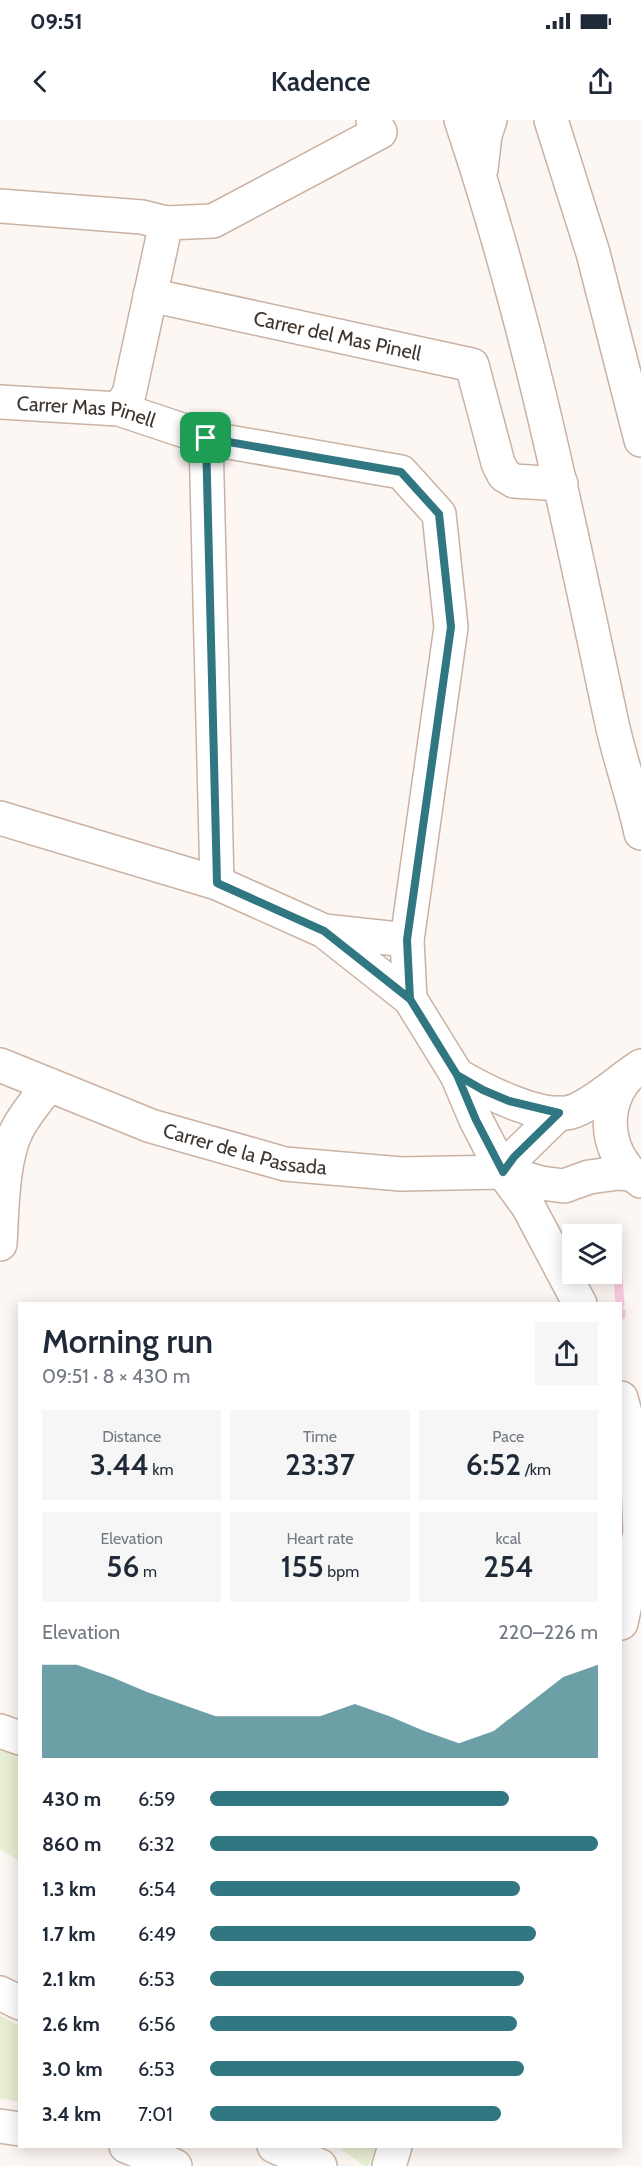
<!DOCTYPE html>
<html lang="en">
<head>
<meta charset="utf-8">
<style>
  :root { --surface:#fff; --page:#f6f6f7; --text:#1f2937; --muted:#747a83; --accent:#307782 }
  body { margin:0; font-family:Cabin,sans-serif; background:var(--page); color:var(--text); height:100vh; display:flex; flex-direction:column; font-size:22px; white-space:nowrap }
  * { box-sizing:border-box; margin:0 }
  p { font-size:20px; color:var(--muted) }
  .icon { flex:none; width:33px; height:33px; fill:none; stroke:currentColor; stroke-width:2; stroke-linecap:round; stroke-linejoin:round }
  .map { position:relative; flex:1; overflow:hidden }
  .side { position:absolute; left:18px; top:1182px; width:604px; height:846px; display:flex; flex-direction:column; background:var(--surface); border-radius:0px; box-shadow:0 3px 15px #0003 }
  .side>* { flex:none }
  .tools { position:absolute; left:562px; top:1104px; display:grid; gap:12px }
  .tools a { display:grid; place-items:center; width:60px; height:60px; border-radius:0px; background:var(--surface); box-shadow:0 3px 15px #0003; font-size:30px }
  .pin { position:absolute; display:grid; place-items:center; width:51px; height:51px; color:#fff; margin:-26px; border-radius:12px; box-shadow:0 3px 9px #0006 }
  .round { display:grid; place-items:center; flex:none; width:63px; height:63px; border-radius:0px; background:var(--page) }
  .summary { display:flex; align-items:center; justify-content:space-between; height:102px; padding:0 24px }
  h1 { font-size:33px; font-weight:600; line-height:45px }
  .metrics { display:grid; grid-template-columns:repeat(3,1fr); gap:9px; height:102px; padding:6px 24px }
  .metrics div { display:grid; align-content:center; border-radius:0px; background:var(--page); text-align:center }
  .metrics b { font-size:30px; font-weight:600 }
  .metrics small { font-size:16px; font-weight:400 }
  .metrics p { font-size:16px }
  .chart { height:168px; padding:12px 24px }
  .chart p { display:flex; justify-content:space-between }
  .chart svg { width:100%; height:108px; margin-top:6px; fill:var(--accent); opacity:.7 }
  ul { padding:0 24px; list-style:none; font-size:20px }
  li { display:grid; grid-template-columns:96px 72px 1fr; align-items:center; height:45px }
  li i { height:15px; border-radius:8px; background:var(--accent) }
  .status { display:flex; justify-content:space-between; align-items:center; height:42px; padding:0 30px; background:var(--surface); direction:ltr }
  .status svg { height:16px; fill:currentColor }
  header { display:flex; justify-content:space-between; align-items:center; height:78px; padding:0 24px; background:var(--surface); font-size:27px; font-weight:600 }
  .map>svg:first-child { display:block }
  .green { fill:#e8eed1 }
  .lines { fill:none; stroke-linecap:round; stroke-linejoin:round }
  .stream { stroke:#f9cbde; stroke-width:9 }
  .minor-casing { stroke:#cab2a3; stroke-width:36 }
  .major-casing { stroke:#cab2a3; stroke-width:36 }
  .minor { stroke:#fff; stroke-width:33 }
  .major { stroke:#fff; stroke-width:33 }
  .route-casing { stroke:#fff; stroke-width:12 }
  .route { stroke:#307782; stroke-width:8 }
  .labels { text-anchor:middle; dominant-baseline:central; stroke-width:4.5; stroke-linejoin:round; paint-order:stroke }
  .street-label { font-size:20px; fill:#403630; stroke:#fff }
</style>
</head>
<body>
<div class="status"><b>09:51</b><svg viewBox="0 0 49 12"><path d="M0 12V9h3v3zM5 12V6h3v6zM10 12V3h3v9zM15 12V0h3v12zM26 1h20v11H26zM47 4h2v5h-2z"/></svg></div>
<header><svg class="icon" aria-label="back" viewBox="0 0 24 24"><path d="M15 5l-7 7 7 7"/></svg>Kadence<svg class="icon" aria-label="share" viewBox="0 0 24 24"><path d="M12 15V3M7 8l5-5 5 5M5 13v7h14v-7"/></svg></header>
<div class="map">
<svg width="641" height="2046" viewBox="0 0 641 2046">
  <rect width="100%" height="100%" fill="#fcf7f3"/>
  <g class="green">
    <polygon points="0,1597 19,1602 19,1741 0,1729"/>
    <polygon points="0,1895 19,1906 19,1982 0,1978"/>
    <polygon points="344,2026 377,2026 377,2027 368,2046 365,2046 342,2030"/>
  </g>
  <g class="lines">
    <g class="stream">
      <polyline points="616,1128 620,1184"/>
      <polyline points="621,1192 621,1195"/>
    </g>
    <g class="minor-casing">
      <g id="minor">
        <polyline points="551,0 593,133 641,320"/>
        <polyline points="0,86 142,97 166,103"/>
        <path id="s1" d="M 150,175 L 472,245 L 498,343 L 504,355 L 514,361 L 561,364"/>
        <path id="s2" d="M 0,282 L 119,289 L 206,318 L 401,352 L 439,394 L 451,507 L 407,820 L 410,879"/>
        <polyline points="119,289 129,274 166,103 213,101 380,12 373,0"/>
        <polyline points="206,318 217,763"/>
        <polyline points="0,698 217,763 324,811 410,879 457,955 476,1000 503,1052 528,1086 580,1184"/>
        <polyline points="324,811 407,820"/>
        <path id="s3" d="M 0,945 L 151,1006 L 285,1044 L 401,1054 L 503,1052 L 541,1063 L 564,1066 L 589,1057 L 618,1053 L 631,1054"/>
        <path d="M 457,955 C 483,970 540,1000 571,992 C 591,986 616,963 634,951"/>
        <polyline points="503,1052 514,1037 559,993"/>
        <path d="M 0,1124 C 2,1092 2,1039 17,1010 C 25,994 38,979 49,965"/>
        <polyline points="621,1278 637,1338 640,1413 621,1503"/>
        <polyline points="0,1611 20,1618"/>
        <polyline points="0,1873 20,1883"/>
        <polyline points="0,2006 20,2009"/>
        <polyline points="126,2026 175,2046"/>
        <polyline points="274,2026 320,2046"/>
        <polyline points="389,2046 395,2026"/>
      </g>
    </g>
    <g class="major-casing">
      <g id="major">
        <path d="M 461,0 C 527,195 568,398 611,599 C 619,638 633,675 641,713"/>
        <polyline points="481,49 485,15 490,0"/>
        <path d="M 641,946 C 599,972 601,1034 641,1061"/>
      </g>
    </g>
    <use href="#minor" class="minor"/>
    <use href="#major" class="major"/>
  </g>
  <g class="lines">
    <g class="route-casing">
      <polyline id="route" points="206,318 217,763 324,811 410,879 457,955 483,970 509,981 559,993 514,1037 503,1052 476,1000 457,955 410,879 407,820 451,507 439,394 401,352 206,318"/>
    </g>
    <use href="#route" class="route"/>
  </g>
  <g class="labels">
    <g class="street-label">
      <text stroke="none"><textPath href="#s1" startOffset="192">Carrer del Mas Pinell</textPath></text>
      <text stroke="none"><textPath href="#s2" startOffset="87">Carrer Mas Pinell</textPath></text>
      <text stroke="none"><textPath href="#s3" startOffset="260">Carrer de la Passada</textPath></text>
    </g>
  </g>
</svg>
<div class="tools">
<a><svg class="icon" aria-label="layers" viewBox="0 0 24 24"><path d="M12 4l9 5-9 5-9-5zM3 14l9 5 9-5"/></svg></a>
</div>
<div class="pin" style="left:206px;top:318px;background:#1e9e55"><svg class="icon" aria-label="arrive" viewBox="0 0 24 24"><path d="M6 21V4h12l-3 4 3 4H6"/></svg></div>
<section class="side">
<div class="summary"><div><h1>Morning run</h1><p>09:51 · 8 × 430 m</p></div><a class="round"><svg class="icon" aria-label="share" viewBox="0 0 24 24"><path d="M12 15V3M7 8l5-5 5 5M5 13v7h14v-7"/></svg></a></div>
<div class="metrics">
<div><p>Distance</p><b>3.44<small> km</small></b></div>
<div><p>Time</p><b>23:37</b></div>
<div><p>Pace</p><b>6:52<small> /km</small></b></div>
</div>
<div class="metrics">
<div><p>Elevation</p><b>56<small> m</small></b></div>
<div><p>Heart rate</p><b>155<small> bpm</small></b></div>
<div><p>kcal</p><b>254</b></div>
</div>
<div class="chart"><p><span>Elevation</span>220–226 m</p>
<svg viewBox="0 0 160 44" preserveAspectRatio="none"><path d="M0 44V6L10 6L20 11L30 17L40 22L50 27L60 27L70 27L80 27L90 22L100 27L110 33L120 38L130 33L140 22L150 11L160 6V44z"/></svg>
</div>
<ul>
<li><b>430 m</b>6:59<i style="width:77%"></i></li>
<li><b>860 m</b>6:32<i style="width:100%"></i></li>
<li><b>1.3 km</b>6:54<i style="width:80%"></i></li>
<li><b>1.7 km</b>6:49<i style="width:84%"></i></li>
<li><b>2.1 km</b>6:53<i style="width:81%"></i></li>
<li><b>2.6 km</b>6:56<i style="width:79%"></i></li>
<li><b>3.0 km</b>6:53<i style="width:81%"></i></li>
<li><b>3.4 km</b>7:01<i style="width:75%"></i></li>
</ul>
</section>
</div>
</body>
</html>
